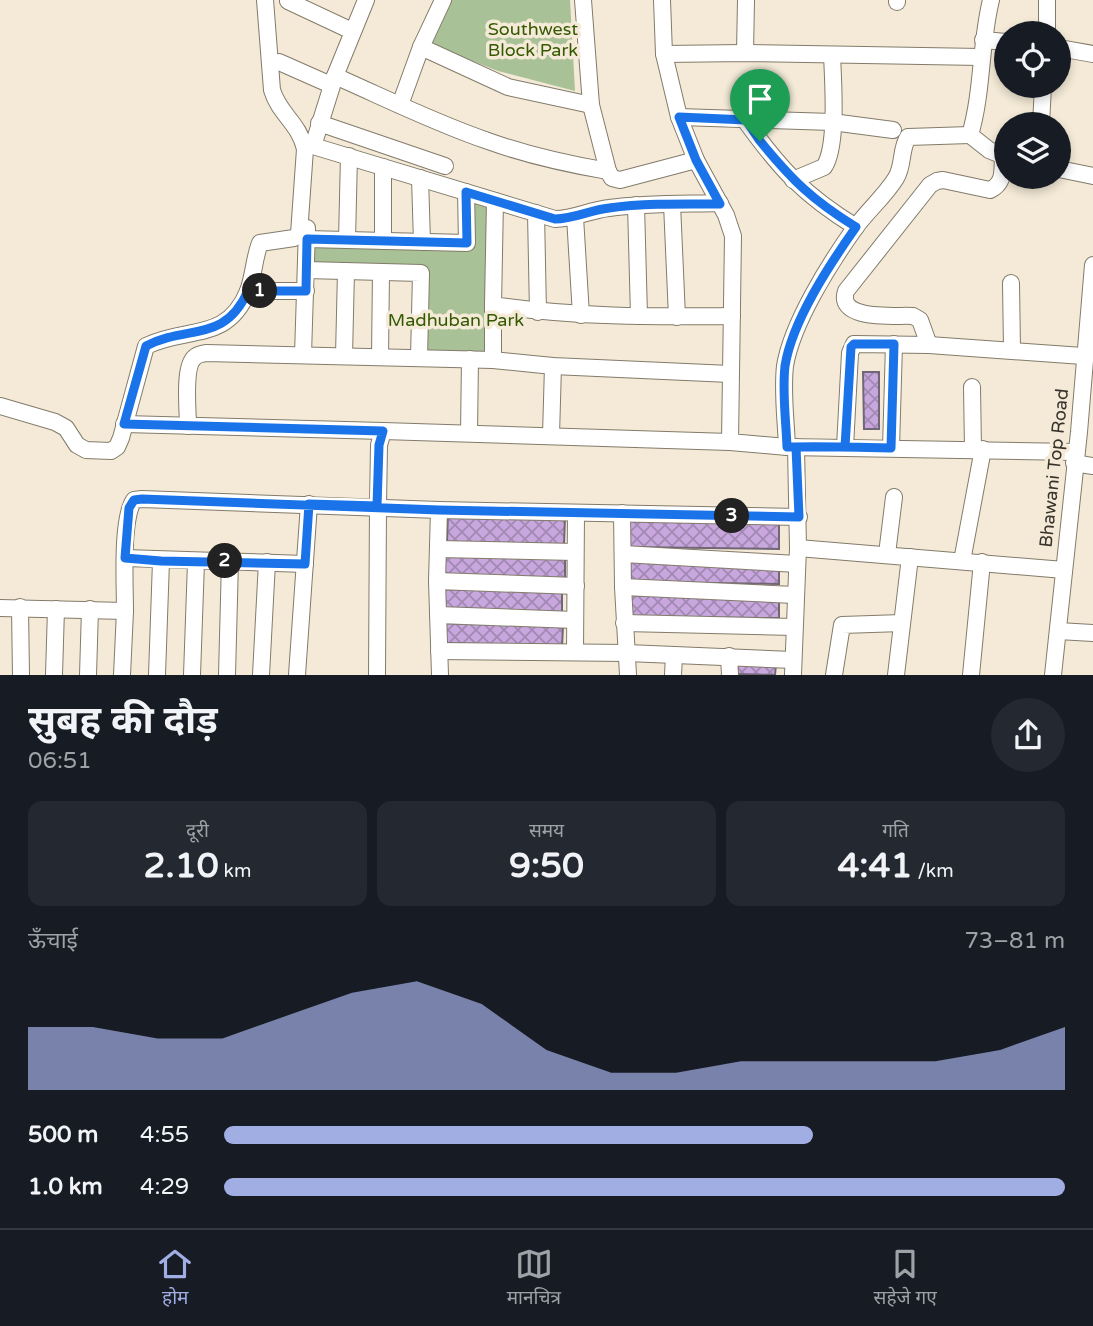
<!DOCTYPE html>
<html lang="hi">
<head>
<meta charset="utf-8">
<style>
  :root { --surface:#171b24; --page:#242831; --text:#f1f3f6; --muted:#9ea1a6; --line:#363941; --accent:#a1aee4 }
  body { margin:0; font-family:"Varela Round","Noto Sans Devanagari",sans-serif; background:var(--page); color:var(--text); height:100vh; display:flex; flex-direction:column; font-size:26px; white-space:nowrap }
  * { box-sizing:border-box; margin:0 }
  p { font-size:23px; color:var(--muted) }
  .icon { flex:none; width:38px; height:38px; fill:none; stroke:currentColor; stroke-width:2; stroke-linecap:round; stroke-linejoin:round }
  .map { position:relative; height:675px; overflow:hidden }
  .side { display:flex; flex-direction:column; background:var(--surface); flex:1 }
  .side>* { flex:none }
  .tools { position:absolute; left:994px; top:21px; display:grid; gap:14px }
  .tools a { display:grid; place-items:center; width:77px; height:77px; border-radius:50%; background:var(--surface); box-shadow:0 4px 10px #0003; font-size:35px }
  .pin { position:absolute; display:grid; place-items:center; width:60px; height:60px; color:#fff; margin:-72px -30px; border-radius:50% 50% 50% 0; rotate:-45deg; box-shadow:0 0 7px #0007 }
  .pin .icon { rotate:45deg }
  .km { position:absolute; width:35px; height:35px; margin:-18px; border-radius:50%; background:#222; color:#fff; font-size:19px; line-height:35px; text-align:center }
  .round { display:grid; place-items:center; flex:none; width:74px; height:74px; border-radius:37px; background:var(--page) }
  .overview { display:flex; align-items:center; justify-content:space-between; height:119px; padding:0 28px }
  h1 { font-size:38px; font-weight:700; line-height:52px }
  .figures { display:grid; grid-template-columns:repeat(3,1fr); gap:10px; height:119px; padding:7px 28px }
  .figures div { display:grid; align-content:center; border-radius:14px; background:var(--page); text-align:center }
  .figures b { font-size:35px; font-weight:700 }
  .figures small { font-size:19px; font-weight:400 }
  .figures p { font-size:19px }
  .chart { height:196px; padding:14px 28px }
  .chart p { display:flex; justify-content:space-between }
  .chart svg { width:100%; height:126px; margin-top:7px; fill:var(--accent); opacity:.7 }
  ul { padding:0 28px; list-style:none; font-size:23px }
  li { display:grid; grid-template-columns:112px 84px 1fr; align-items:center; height:52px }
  li i { height:18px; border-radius:9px; background:var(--accent) }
  .tab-bar { display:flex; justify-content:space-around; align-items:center; height:98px; border-top:2px solid var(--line); background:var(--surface); font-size:19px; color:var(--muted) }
  .tab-bar a { display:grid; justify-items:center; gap:4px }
  .tab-bar .on { color:var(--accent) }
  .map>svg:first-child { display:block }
  .park { fill:#a9c196 }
  .building { fill:url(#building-cross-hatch); stroke:#706676; stroke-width:2 }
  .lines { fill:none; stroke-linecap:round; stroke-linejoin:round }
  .minor-casing { stroke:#837b6a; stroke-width:18 }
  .minor { stroke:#fff; stroke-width:16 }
  .route-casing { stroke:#fff; stroke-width:14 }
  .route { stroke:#1a73e8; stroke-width:9 }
  .labels { text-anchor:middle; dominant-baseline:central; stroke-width:7; stroke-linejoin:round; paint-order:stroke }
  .park-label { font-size:18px; fill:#355902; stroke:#f4ead7 }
  .street-label { font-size:18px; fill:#37332c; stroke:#f4ead7 }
</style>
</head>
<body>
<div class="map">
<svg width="1093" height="675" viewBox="0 0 1093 675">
  <defs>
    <pattern id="building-cross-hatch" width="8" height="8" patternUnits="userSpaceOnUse" patternTransform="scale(1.75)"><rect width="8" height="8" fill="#c7a7de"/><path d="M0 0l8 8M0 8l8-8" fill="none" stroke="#a289b4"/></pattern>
  </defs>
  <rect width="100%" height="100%" fill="#f4ead7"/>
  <g class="park">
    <polygon points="445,0 570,0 575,91 498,71 429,44"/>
    <polygon points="466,192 495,201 493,360 419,358 421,273 306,270 307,239 467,243"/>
  </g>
  <g class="building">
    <polygon points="863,372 879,372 879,429 864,429"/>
    <polygon points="448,513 565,517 564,545 447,542"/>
    <polygon points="630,518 779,520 779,549 630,547"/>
    <polygon points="445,556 565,559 565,579 444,575"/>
    <polygon points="629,561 779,564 779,584 628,582"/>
    <polygon points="444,589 562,591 562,612 444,610"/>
    <polygon points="629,595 779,596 779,618 629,617"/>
    <polygon points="443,623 563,626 562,647 443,643"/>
    <polygon points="736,661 776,664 775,675 735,674"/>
  </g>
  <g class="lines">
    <g class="minor-casing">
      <g id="minor">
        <path d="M 366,0 L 335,76 C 385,98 435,123 488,141 C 527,155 567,164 608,171"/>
        <polyline points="443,0 421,47 508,87 591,105"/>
        <polyline points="583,0 591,105 608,171 612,178 620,180 696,160"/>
        <polyline points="662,0 664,54 679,117 696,160 726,215 733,236 730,442 787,447 1075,452"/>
        <polyline points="897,0 897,2"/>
        <polyline points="288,1 352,31"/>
        <polyline points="1047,33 1047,0"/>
        <polyline points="983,40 1006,42"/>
        <polyline points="1059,48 1093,54"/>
        <polyline points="745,53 746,0"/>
        <polyline points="664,54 745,53 981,57"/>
        <polyline points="279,62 331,85"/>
        <path d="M 335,76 L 313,146 L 555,219 C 574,219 590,210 609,208 C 646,203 683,204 720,203"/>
        <polyline points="400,105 421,47"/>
        <polyline points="679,117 832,122 893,130"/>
        <path d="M 745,120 C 780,169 804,195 856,227"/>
        <polyline points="319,123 445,166"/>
        <polyline points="1041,124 1043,86"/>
        <polyline points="970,135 989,150 1006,157"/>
        <polyline points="383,167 383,241"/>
        <polyline points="1059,169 1093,176"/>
        <polyline points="420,178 422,242"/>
        <path d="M 793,180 L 824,167 C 838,147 833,80 832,55"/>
        <path d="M 495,201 L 493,305 C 572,317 652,317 732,316"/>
        <polyline points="672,204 677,317"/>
        <polyline points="636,205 639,316"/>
        <polyline points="536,213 538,312"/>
        <polyline points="575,217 581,315"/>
        <polyline points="307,239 467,243 466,192"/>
        <polyline points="347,240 349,156"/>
        <polyline points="306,270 421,273 419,358"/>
        <polyline points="1011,283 1012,349"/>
        <polyline points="248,291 306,291"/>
        <polyline points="493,305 493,360"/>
        <path d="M 929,345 L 920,320 L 913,316 C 895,315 836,321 846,291 L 930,185 L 937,181 L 943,180 L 990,190 C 1005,183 1002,170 1003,156"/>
        <polyline points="303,355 307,228"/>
        <polyline points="344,356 346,271"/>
        <polyline points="380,357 381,272"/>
        <polyline points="972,387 973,449"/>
        <path d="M 0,406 L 55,422 L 66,428 L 77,445 L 86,450 L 111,451 L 117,447 L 121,438 L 146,346 C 186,326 227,343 248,291 C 254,275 254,258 260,243 L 294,238 L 299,234 L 305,149 C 299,123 279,114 272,90 L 265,0"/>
        <polyline points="124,424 383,431"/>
        <path d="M 188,426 C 188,411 183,366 195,357 C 198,354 202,354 206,353 L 493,360 L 553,366 L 730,374"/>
        <polyline points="469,433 470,359"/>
        <polyline points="551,435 553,366"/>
        <path d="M 787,447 C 786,420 782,393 785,366 C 792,323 830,263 855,228 C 868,210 885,196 896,178 C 904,165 900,150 908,137 L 970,135 C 983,91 980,44 991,0"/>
        <polyline points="845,447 850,353 854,344 929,345 1083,356"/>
        <polyline points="891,448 894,344"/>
        <polyline points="1074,463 1093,466"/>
        <polyline points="439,510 437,581 440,675"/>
        <polyline points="622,513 623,587 628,675"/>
        <polyline points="798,548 1064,570"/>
        <polyline points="438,549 575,552"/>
        <polyline points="623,554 797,564"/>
        <polyline points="887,554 894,497"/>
        <polyline points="125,558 305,564"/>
        <polyline points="962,561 983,449"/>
        <polyline points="437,581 576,586"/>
        <polyline points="623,587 795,595"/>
        <polyline points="20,607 21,675"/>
        <path d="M 0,608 L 125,611 C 125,586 121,519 134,500 L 142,499 L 439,510 L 799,517"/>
        <polyline points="438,615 575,620"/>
        <polyline points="624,623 794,627"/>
        <polyline points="1058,631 1093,633"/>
        <polyline points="439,651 627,653 793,660"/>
        <polyline points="575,652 576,513"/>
        <polyline points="729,656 730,675"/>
        <polyline points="54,675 56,609"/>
        <polyline points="88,675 90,609"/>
        <polyline points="122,675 125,611"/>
        <polyline points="157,675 161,561"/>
        <polyline points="192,675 196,562"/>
        <polyline points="227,675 230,561"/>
        <polyline points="261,675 267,562"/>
        <polyline points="297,675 309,504"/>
        <polyline points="377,675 378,506 379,445 383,431 730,442"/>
        <polyline points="673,675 674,655"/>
        <polyline points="793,675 798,548 796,447"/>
        <polyline points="834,675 842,625 902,623"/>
        <polyline points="896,675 910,557"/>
        <polyline points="971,675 982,562"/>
        <polyline points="1053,675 1079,432 1093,265"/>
      </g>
    </g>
    <use href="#minor" class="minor"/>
  </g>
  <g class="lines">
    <g class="route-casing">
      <path id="route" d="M 760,141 L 746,120 L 679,117 L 696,160 L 720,204 C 683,204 646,203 609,208 C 590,210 574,219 555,219 L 466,192 L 467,243 L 307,239 L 306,291 L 248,291 C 224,344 188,324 146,346 L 124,424 L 383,431 L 379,445 L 377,506 L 309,504 L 305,564 L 161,561 L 125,558 L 129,508 L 134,500 L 142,499 L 439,510 L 799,517 L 796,447 L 845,447 L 851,347 L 854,344 L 894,344 L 891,448 C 856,447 821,446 787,447 C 786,420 782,392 785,366 C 792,321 830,264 856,227 C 812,200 792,180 760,141"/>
    </g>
    <use href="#route" class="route"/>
  </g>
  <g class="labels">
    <g class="park-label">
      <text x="533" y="29">Southwest<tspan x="533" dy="21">Block Park</tspan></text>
      <text x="456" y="320">Madhuban Park</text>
    </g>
    <g class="street-label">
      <text transform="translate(1054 468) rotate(-84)">Bhawani Top Road</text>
    </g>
  </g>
</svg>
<div class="tools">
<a><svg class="icon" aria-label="locate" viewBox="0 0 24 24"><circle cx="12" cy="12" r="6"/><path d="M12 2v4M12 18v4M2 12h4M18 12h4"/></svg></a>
<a><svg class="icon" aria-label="layers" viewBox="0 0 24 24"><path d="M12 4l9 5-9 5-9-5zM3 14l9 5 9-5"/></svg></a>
</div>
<div class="pin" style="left:760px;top:141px;background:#1e9e55"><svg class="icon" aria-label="arrive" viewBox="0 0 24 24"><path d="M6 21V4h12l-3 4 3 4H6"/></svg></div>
<b class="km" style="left:260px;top:291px">1</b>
<b class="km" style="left:225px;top:561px">2</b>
<b class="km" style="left:732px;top:516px">3</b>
</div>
<section class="side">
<div class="overview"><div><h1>सुबह की दौड़</h1><p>06:51</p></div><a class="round"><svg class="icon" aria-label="share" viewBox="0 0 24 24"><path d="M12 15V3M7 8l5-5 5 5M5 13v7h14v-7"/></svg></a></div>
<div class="figures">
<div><p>दूरी</p><b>2.10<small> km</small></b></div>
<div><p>समय</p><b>9:50</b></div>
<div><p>गति</p><b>4:41<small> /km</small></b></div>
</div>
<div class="chart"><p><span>ऊँचाई</span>73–81 m</p>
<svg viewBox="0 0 160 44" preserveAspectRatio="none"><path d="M0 44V22L10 22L20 26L30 26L40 18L50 10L60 6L70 14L80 30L90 38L100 38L110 34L120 34L130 34L140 34L150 30L160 22V44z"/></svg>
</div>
<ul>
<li><b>500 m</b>4:55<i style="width:70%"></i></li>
<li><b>1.0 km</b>4:29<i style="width:100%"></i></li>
</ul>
</section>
<nav class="tab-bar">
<a class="on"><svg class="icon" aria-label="home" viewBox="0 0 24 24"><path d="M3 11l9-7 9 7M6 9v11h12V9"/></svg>होम</a>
<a><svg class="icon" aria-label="map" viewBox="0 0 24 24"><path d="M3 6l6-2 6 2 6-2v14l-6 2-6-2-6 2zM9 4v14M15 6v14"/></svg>मानचित्र</a>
<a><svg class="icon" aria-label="saved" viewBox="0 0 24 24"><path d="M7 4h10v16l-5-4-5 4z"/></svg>सहेजे गए</a>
</nav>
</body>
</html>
